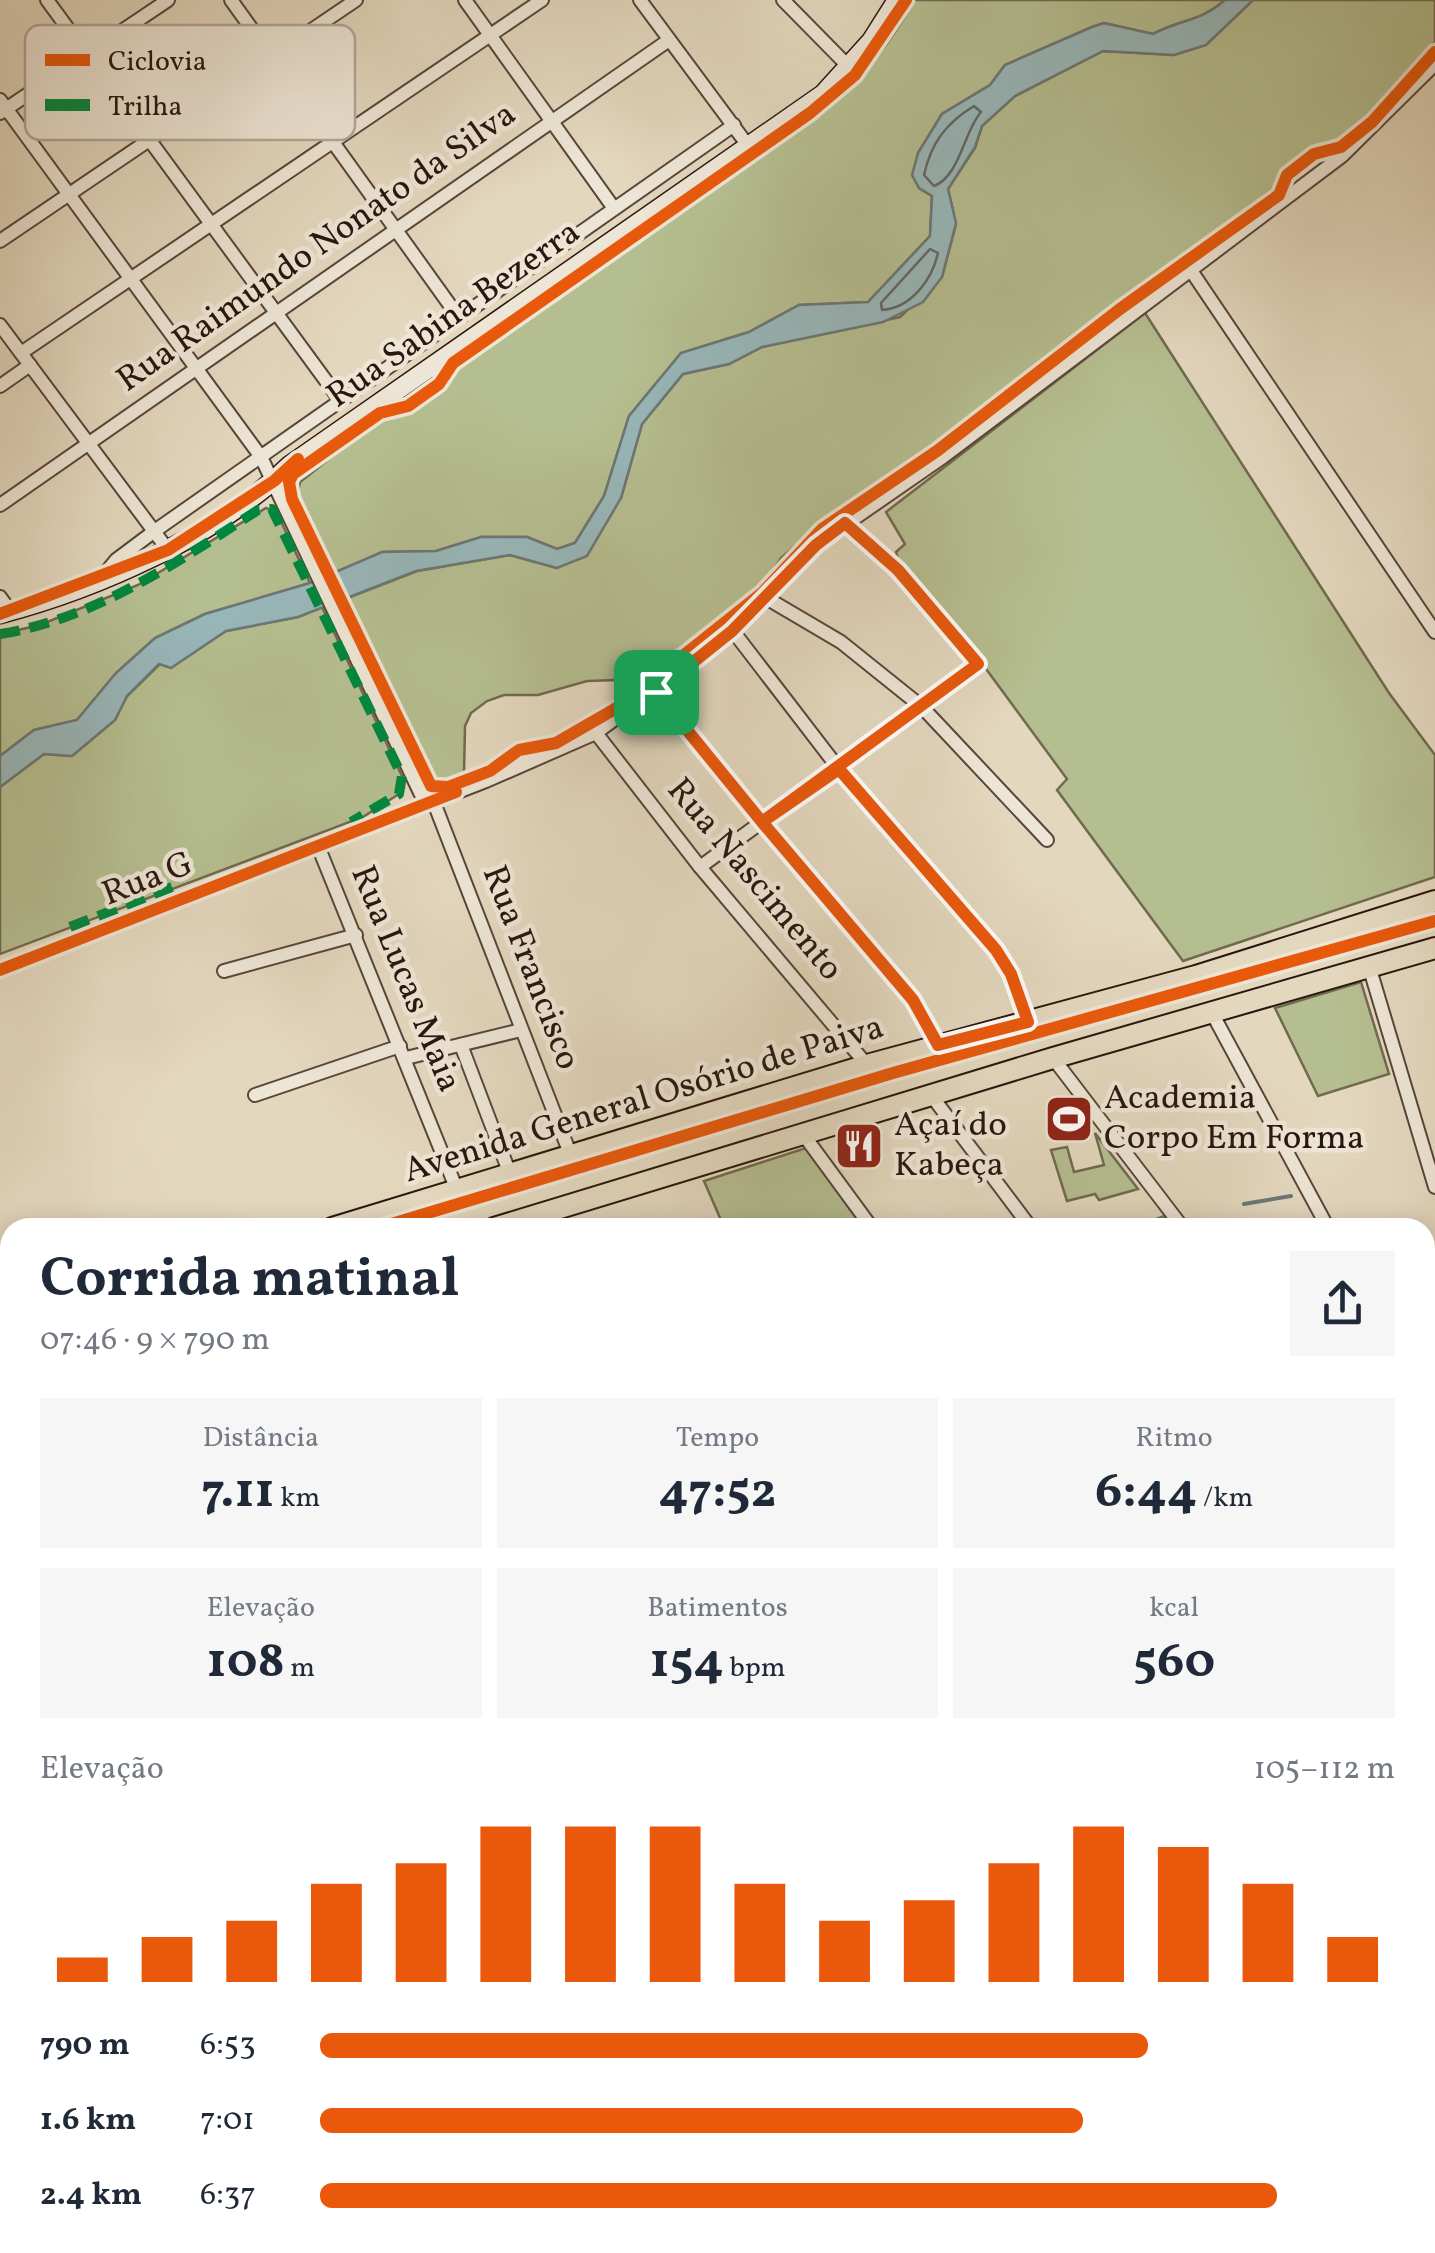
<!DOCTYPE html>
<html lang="pt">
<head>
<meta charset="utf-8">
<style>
  :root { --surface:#fff; --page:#f6f6f7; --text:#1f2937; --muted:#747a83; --accent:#ea580c }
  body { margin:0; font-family:Vollkorn,serif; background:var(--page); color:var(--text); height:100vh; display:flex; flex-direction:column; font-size:38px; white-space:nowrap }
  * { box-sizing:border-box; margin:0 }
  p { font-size:32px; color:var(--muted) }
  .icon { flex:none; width:55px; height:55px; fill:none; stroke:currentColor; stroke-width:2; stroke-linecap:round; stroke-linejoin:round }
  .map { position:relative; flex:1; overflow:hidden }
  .details { position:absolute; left:0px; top:1218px; width:1435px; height:1038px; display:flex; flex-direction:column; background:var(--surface); border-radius:30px 30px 0 0; box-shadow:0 5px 25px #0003 }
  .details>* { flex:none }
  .pin { position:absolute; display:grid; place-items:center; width:85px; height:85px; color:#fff; margin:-42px; border-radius:20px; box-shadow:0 5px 15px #0006 }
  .round { display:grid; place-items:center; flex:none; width:105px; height:105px; border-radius:0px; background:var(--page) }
  .headline { display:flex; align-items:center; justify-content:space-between; height:170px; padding:0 40px }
  h1 { font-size:55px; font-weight:700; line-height:75px }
  .stats { display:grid; grid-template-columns:repeat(3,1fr); gap:15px; height:170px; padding:10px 40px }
  .stats div { display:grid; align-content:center; border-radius:0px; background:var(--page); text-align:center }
  .stats b { font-size:50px; font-weight:700 }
  .stats small { font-size:28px; font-weight:400 }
  .stats p { font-size:28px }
  .chart { height:280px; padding:20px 40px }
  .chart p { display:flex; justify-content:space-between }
  .chart svg { width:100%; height:180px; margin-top:10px; stroke:var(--accent); stroke-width:6 }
  ul { padding:0 40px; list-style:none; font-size:32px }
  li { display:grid; grid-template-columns:160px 120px 1fr; align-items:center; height:75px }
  li i { height:25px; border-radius:12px; background:var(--accent) }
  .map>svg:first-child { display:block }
  .green { fill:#b5be90; stroke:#706a4f; stroke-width:2.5 }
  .water { fill:#98b7ba; stroke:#6c7775; stroke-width:2.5 }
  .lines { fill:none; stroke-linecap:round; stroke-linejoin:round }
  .shore { stroke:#616664; stroke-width:2.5 }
  .stream { stroke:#6c7775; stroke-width:4 }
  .street-casing { stroke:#58463a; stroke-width:16 }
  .secondary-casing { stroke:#2a160e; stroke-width:21 }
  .primary-casing { stroke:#2a160e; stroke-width:24 }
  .street { stroke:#ede5d5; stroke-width:12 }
  .secondary { stroke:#ede5d5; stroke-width:18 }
  .primary { stroke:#e3d7be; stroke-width:20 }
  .quiet { stroke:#00873e; stroke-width:10; stroke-dasharray:20 10; stroke-linecap:butt }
  .cycleway-casing { stroke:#ede5d5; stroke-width:19 }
  .cycleway { stroke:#e8590c; stroke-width:12 }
  .route-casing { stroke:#fff; stroke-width:20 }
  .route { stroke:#ea580c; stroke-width:12 }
  .labels { text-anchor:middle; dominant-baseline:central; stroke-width:9; stroke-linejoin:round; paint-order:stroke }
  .street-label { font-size:35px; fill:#2a160e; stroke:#ede5d5 }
  .poi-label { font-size:35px; fill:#2a160e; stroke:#ede5d5; text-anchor:start }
  .key { fill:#ede5d5; stroke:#b2a799; stroke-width:2.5 }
  .key-label { font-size:28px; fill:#2a160e }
</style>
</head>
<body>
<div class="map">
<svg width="1435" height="2253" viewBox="0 0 1435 2253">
  <rect width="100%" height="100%" fill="#e3d7be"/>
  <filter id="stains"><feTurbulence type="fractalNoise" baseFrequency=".002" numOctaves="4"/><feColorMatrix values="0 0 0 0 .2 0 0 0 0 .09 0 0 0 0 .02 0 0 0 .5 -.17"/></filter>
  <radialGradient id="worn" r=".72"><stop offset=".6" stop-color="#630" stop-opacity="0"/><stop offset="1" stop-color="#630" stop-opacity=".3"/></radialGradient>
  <g class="green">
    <path d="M 915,0 L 1225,0 C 1200,22 1181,19 1153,34 L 1104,23 L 1092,27 L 1005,65 L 990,85 L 942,114 L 918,153 L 919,188 L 932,196 L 930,236 L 868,302 L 799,305 L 749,332 L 681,353 L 629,416 L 604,496 L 575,543 L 557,549 L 527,537 L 481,537 L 436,551 L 382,552 L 333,575 L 297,498 L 300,482 C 326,462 353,438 381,420 C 417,399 427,412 455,369 L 825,111 C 863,78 890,43 915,0 Z"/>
    <path d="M 1253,0 L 1435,0 L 1435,42 C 1411,72 1369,126 1334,143 C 1303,159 1292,149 1274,188 L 921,454 L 827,518 L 781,558 L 764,584 L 649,679 L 587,681 L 538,695 L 504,695 L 487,701 L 471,713 L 465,726 L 464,773 L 442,782 L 430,777 L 345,599 L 417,571 L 510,555 L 557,568 L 621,498 L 642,424 L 683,374 L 729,364 L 762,347 L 900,317 L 942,277 L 956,224 L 948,189 L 975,148 L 982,126 L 1015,96 L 1103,51 L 1174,55 L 1206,45 Z"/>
    <polygon points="1145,313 1389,693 1435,755 1435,877 1183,961 1057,790 1067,779 981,662 902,572 896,552 905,544 886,512"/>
    <polygon points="266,508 277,513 310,583 205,614 155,638 116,673 77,720 34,730 0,756 0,634 40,625 138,585"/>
    <polygon points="322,607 402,776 399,794 363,817 0,954 0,787 44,754 72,756 115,720 127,696 160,664 171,667 226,631 298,617"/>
    <polygon points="1361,982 1389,1074 1318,1096 1275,1008"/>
    <polygon points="1095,1133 1138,1189 1099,1200 1095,1194 1067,1201 1051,1150 1067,1147 1074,1172 1104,1165"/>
    <polygon points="806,1148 863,1227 724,1227 704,1181"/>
    <polygon points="131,2245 327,2245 325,2253 120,2253"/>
  </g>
  <path class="water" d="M 1225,0 L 1253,0 L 1206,45 L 1174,55 L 1103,51 L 1015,96 L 982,126 L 975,147 L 948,189 L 956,223 L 942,277 L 923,302 L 883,322 L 762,347 L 729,364 L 683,374 L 642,424 L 621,498 L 587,556 L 557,568 L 510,555 L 416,571 L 298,617 L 226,631 L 171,668 L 159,664 L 127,696 L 115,720 L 72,756 L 44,754 L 0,787 L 0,756 L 34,730 L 77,720 L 116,673 L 155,638 L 205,614 L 310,583 L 382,552 L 436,551 L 481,537 L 527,537 L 557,549 L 575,543 L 604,496 L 629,416 L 681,353 L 749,332 L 799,305 L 868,302 L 930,236 L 932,196 L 919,188 L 912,175 L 918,153 L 942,114 L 990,85 L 1005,65 L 1092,27 L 1104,23 L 1153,34 C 1181,19 1200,22 1225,0 Z"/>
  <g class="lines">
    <g class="shore">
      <path d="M 974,106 L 981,112 C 964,131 960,176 934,186 L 924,175 C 931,143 946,123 974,106 Z"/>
      <path d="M 930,249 L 938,253 C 932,280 911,308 882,310 L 881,303 Z"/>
    </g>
    <g class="stream">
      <polyline points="1244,1204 1291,1196"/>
      <polyline points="1134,1228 1164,1217"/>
    </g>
    <g class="street-casing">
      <g id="street">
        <polyline points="47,0 340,400"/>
        <polyline points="231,0 457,315"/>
        <polyline points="465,0 613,207"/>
        <polyline points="640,0 749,147"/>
        <polyline points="783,0 849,67"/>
        <polyline points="0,100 261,457 425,803"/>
        <polyline points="0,113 168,0"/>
        <polyline points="0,241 356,0"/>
        <polyline points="1190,269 1435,632"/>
        <polyline points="0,325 168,550"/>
        <polyline points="21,353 542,0"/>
        <polyline points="0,386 30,365"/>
        <polyline points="0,505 669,40"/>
        <polyline points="103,576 116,560 156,530 734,125"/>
        <polyline points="0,597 10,611"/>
        <polyline points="768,599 841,642 922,707 1047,840"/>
        <polyline points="733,631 839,769 996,950 1011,974 1028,1023"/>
        <polyline points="656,692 913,1001 938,1045"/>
        <polyline points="596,733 700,867 867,1065"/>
        <polyline points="433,800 571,1156"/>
        <polyline points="318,846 457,1190"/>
        <polyline points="700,867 978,664 898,570 845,523"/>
        <polyline points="1369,966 1435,1187"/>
        <polyline points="0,970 486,781 596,733 733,631 816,545 943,457 1342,156 1435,64"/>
        <polyline points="224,971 356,935"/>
        <polyline points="1212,1013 1328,1228"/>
        <polyline points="461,1045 510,1174"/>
        <polyline points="406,1058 521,1030"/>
        <polyline points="1053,1058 1183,1228"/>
        <polyline points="255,1095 400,1046"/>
        <polyline points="931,1095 1031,1228"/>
        <polyline points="803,1134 872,1228"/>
        <polyline points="0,1340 10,1352"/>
        <polyline points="1425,1390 1435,1409"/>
        <polyline points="1425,1543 1435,1560"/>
        <polyline points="1425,1738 1435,1751"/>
        <polyline points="0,1762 10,1760"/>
        <polyline points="1425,1847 1435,1836"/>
        <polyline points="0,1901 10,1899"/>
        <polyline points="0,1943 10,1959"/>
        <polyline points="1425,1995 1435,2006"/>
        <polyline points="0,2203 10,2220"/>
        <polyline points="25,2245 30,2253"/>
        <polyline points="458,2245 465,2253"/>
        <polyline points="648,2245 655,2253"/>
        <polyline points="830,2245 837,2253"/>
        <polyline points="862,2245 869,2253"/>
        <polyline points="1213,2245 1222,2253"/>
        <polyline points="1424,2245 1431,2253"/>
        <polyline points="93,2253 108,2245"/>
        <polyline points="333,2253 336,2245"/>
        <polyline points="1008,2253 1017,2245"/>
      </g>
    </g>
    <g class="secondary-casing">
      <path id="secondary" d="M 0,614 C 96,589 219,535 290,465 L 823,94 L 871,41 L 897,0"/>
    </g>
    <g class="primary-casing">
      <g id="primary">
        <polyline points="332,1228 867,1065 1196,976 1435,901"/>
        <polyline points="494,1228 1053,1058 1435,948"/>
        <polyline points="0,1325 10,1322"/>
        <polyline points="0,1372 10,1369"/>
      </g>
    </g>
    <use href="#street" class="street"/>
    <use href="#secondary" class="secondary"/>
    <use href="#primary" class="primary"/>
    <g class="quiet">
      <path d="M 0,634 C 95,619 179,561 258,510 L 272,509 L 402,776 L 399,794 L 351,822"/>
      <polyline points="70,927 172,887"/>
    </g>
    <g class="cycleway-casing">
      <g id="cycleway">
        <polyline points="906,0 855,75 810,113 453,363 439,384 408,406 380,413 293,474 289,482 292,499 431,786 448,787 490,771 519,750 556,743 620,706 762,593 822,529 937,451 1120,309 1279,195 1287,175 1314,154 1341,147 1372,122 1435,52"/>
        <polyline points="0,614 168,550 274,481 298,459"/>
        <polyline points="0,970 456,792"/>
        <polyline points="378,1228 893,1073 1435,921"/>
      </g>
    </g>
    <use href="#cycleway" class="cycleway"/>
  </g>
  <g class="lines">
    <g class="route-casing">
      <polyline id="route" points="656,692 762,822 839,769 996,950 1011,974 1028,1022 938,1045 913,1000 762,822 978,664 898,570 845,523 816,545 732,631 656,692"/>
    </g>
    <use href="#route" class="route"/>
  </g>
  <defs>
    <g id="stadium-square" transform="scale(2.5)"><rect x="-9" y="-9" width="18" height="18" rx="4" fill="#8f2418" stroke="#ede5d5"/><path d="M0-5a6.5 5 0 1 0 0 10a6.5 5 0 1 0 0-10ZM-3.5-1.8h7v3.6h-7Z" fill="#fff"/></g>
    <g id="restaurant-square" transform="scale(2.5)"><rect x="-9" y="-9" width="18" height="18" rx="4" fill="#8f2418" stroke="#ede5d5"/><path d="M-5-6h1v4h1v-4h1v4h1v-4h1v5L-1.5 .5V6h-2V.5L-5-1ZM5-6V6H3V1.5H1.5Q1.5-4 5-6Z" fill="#fff"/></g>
  </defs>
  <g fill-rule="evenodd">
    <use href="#stadium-square" x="1069" y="1119"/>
    <use href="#restaurant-square" x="859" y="1146"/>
  </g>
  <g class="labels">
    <g class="street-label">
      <text transform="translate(317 248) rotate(-35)">Rua Raimundo Nonato da Silva</text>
      <text transform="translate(454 315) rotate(-35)">Rua Sabina Bezerra</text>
      <text transform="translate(148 880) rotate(-21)">Rua G</text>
      <text transform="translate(754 880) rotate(50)">Rua Nascimento</text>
      <text transform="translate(530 968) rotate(69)">Rua Francisco</text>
      <text transform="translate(405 979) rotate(68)">Rua Lucas Maia</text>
      <text transform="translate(644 1100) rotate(-17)">Avenida General Osório de Paiva</text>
    </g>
    <g class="poi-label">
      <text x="1104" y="1099">Academia<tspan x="1104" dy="40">Corpo Em Forma</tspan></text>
      <text x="894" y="1126">Açaí do<tspan x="894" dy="40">Kabeça</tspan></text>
    </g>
  </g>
  <rect x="25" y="25" width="330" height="115" rx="15" class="key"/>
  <rect x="45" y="54" width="45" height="12" fill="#e8590c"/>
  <rect x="45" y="99" width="45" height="12" fill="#00873e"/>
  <g class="key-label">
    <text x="108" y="70">Ciclovia</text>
    <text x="108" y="115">Trilha</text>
  </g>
  <rect width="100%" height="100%" filter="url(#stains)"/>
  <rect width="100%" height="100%" fill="url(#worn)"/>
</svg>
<div class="pin" style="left:656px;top:692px;background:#1e9e55"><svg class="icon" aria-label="arrive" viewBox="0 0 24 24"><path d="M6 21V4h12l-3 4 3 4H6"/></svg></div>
<section class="details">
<div class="headline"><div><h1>Corrida matinal</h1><p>07:46 · 9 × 790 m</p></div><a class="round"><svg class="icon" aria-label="share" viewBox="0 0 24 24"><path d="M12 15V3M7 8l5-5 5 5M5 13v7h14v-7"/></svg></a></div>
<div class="stats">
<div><p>Distância</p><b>7.11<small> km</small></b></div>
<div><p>Tempo</p><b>47:52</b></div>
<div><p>Ritmo</p><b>6:44<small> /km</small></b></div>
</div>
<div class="stats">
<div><p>Elevação</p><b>108<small> m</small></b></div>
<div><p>Batimentos</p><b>154<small> bpm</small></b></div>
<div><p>kcal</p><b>560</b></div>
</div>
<div class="chart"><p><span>Elevação</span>105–112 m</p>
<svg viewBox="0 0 160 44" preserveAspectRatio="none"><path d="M5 44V38M15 44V33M25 44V29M35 44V20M45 44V15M55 44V6M65 44V6M75 44V6M85 44V20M95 44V29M105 44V24M115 44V15M125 44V6M135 44V11M145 44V20M155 44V33"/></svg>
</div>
<ul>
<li><b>790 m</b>6:53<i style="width:77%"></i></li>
<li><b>1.6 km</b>7:01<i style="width:71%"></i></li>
<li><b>2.4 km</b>6:37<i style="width:89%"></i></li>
</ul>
</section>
</div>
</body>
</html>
